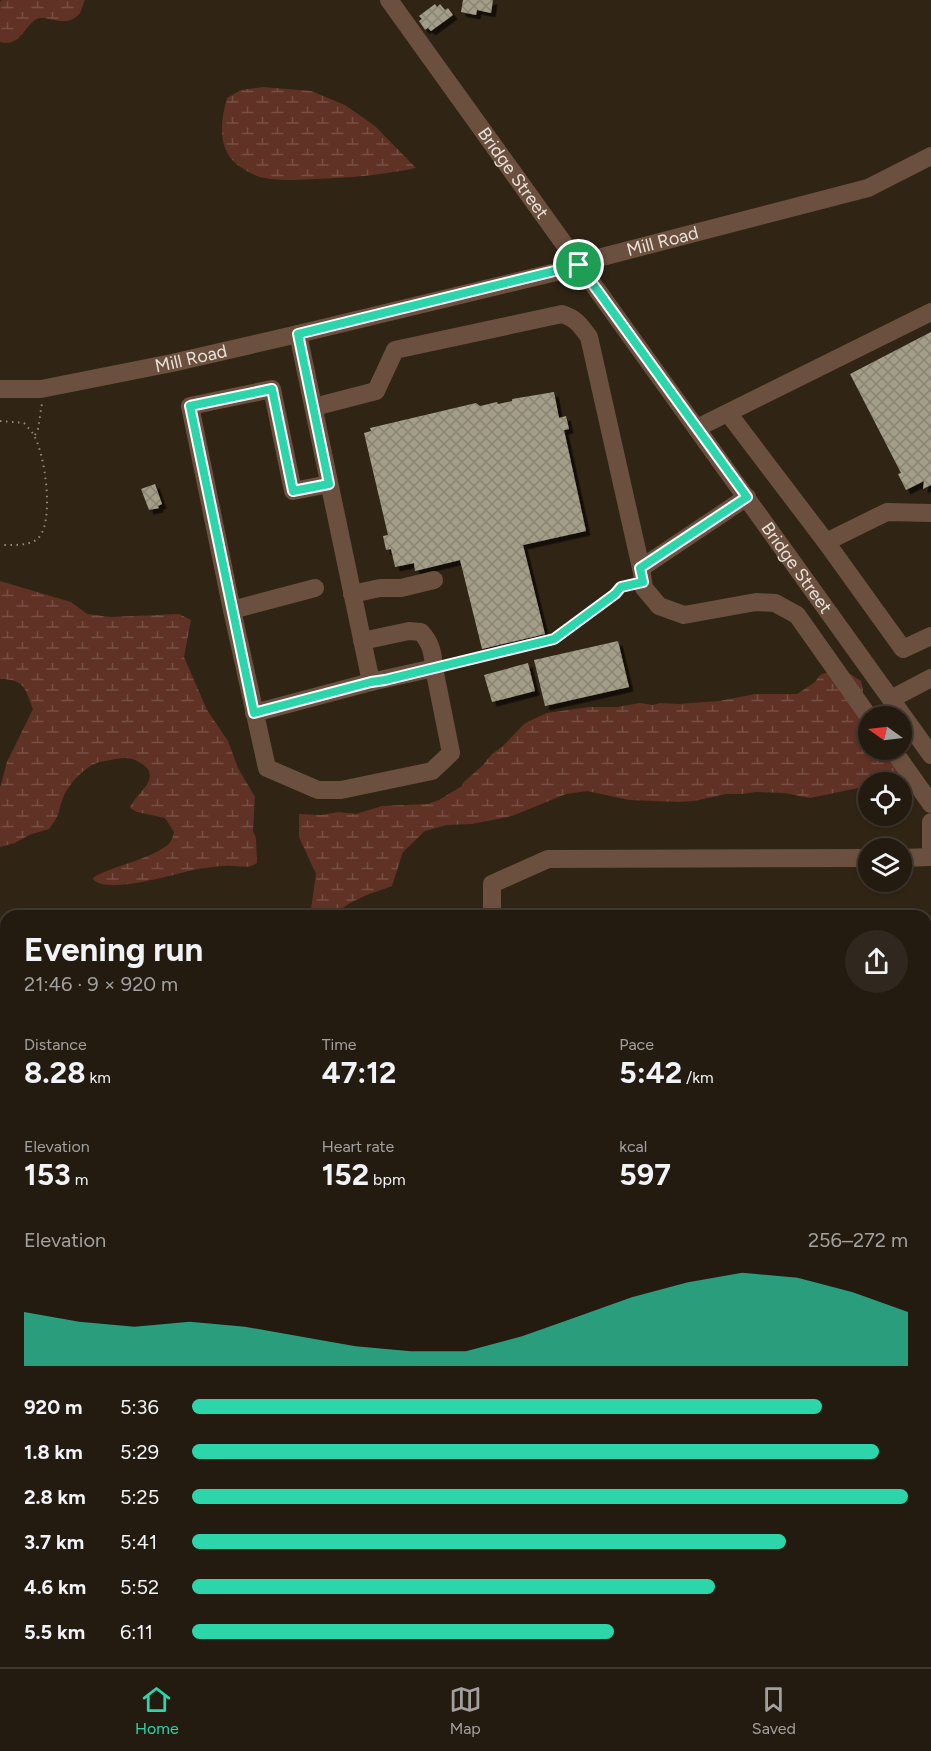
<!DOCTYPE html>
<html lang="en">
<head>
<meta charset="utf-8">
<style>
  :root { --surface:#241b10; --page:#30281e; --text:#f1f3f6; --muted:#a3a19f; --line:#413930; --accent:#2dd5ab }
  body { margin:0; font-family:Figtree,sans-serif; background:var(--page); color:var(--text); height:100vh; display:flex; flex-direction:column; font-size:22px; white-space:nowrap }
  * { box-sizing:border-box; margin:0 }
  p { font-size:20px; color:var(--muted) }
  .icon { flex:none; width:33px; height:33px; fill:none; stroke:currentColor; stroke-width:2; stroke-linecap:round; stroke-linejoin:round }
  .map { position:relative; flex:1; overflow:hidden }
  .details { position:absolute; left:0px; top:910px; width:932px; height:758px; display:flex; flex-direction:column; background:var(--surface); border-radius:18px 18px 0 0; box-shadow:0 2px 4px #0004,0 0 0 2px var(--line) }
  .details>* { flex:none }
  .needle { width:39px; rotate:284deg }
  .tools { position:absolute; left:858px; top:706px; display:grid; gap:12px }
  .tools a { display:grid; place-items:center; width:54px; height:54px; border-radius:50%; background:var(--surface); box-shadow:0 2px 4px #0004,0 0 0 2px var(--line); font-size:30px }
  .pin { position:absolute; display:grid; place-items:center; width:51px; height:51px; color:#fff; margin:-26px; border:3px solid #fff; border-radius:50%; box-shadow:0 2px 6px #0007 }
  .round { display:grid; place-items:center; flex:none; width:63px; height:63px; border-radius:32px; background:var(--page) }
  .headline { display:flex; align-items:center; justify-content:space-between; height:102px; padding:0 24px }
  h1 { font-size:33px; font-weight:700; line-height:45px }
  .metrics { display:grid; grid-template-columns:repeat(3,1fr); gap:9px; height:102px; padding:6px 24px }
  .metrics div { display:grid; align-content:center }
  .metrics b { font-size:30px; font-weight:700 }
  .metrics small { font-size:16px; font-weight:400 }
  .metrics p { font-size:16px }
  .chart { height:168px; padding:12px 24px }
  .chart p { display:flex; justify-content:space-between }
  .chart svg { width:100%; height:108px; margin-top:6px; fill:var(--accent); opacity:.7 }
  ul { padding:0 24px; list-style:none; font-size:20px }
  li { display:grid; grid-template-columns:96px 72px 1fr; align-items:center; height:45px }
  li i { height:15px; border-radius:8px; background:var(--accent) }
  .menu { display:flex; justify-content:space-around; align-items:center; height:84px; border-top:2px solid var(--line); background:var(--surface); font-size:16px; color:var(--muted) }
  .menu a { display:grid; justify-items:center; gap:3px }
  .menu .active { color:var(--accent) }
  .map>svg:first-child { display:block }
  .wetland { fill:url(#wetland-marsh) }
  .building { fill:url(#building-cross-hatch); filter:url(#shadow) }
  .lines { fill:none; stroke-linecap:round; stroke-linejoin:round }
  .path { stroke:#93897d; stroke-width:2; stroke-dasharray:1.5 4.5; stroke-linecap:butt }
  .minor { stroke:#6b503f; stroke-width:18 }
  .highway { stroke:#c9875a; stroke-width:18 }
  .route-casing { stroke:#fff; stroke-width:12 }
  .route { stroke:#2dd5ab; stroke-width:8 }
  .labels { text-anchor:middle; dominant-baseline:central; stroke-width:6; stroke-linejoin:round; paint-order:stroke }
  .street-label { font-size:18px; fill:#e9e1d7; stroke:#140f08 }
</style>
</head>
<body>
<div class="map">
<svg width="931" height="1667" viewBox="0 0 931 1667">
  <defs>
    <pattern id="wetland-marsh" width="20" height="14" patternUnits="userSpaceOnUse" patternTransform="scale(1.5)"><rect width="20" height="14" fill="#603125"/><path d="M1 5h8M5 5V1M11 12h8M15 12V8" fill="none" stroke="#774f44"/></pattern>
    <pattern id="building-cross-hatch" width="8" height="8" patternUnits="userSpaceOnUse" patternTransform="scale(1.5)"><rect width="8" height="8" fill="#a49e88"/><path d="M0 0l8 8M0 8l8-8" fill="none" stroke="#888372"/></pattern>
    <filter id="shadow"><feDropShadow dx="4.5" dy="4.5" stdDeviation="0" flood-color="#0009"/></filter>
  </defs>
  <rect width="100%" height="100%" fill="#302415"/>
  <g class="wetland">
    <path d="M 2,0 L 85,0 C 83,4 82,10 80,13 C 66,31 45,12 35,20 C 23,29 19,47 0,42 L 0,2 Z"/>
    <path d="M 263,87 L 311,91 L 345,105 L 375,126 L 416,168 C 382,175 349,178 315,179 C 298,180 281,181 264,178 C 258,177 252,174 247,171 C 217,156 219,126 227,98 L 241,90 Z"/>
    <path d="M 0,581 L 71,602 L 87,614 L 111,617 L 179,614 L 191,620 L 184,657 L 207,710 L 228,741 L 238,768 L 255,797 L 253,831 L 256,838 L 257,863 C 247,870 237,865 225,866 C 216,866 207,868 198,869 C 177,873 107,896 93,879 L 94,877 C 112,866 160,857 171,841 C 172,840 174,833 174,832 L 165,818 L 137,812 L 130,808 C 133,796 164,778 142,764 C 129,755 120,758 106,761 C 89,761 69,783 63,798 C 61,802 60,807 59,812 C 57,818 53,824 49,829 L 29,835 L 15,843 L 0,847 L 0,788 L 7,762 L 33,709 C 25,689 25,679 0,679 Z"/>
    <path d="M 832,671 L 850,674 L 861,681 L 863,691 L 863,704 L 868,717 L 868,750 L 902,750 L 902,744 L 906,753 L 907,774 L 879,783 L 868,783 L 868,786 L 810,798 L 784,793 L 756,792 L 742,794 L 726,794 L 694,801 L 679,802 L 629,800 L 587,791 L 566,794 L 512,816 L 472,824 L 447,825 L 425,831 L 403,852 L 392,886 C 373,893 348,900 334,916 L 310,916 L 316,874 L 299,837 L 299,814 L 321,815 L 339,812 L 356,814 L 382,806 L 428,804 L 439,800 L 462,786 L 464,782 L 483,765 L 492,754 L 503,746 L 523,725 L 529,721 L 547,713 L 589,707 L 617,707 L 640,703 L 653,705 L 660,703 L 679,704 L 719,701 L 755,694 L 797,694 L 815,682 L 820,675 Z"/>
  </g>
  <g class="building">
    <polygon points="463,0 493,0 491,13 477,10 476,15 461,12"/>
    <polygon points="435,4 437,7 440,4 445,10 448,8 453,15 431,31 428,28 425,30 419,21 422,19 419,16"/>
    <polygon points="931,332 931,485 923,489 924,481 906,490 898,474 901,473 850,374"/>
    <polygon points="554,392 559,418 566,416 569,429 564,430 586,531 523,545 545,634 482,649 460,560 415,571 414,563 395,567 391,549 386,550 383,536 388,535 364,433 371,431 370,428 476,403 480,406 497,402 498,404 512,401 512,399"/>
    <polygon points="155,484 162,504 158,506 159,508 149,510 141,489"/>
    <polygon points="618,641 629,687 545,706 534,660"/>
    <polygon points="528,663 535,691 492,702 484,675"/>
    <polygon points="926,1586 931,1601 931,1618 926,1620"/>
    <polygon points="126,1662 212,1662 212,1667 188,1667 126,1666"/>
    <polygon points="715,1662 733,1662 717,1667"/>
  </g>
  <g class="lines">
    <g class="path">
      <path d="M 0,421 L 24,423 C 27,427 31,430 33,434 C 45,451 56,527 36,540 C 27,546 11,545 0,545"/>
      <polyline points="35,435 38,429 42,403"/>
      <polyline points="448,664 554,639 615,594 621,587 628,585"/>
    </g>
    <g class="minor">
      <path id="s1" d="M 389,0 L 931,755"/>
      <polyline points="298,334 371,682 434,668 451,753 432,771 341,790 318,790 267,768 232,610 190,406 272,389 293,491 329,484"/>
      <path id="s2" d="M 0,389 L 41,389 L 172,363 L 298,334 L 556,272 L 602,257 L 868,188 L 931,156"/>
      <path d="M 314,407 L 376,391 L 395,350 L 562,314 C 577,319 580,325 589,337 L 641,568 L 747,497"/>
      <polyline points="728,413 826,542 903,649 931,636"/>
      <polyline points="697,428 931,312"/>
      <polyline points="826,542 887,512 931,513"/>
      <polyline points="641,568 644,588 659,606 684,615 756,602 775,603 797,615 869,717"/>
      <polyline points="352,594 380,588 401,588 434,580"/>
      <polyline points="232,610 315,588"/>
      <path d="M 362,641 L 409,631 L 421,632 C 431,643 433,653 434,668"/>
      <polyline points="891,699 931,678"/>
      <polyline points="254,713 371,682"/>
      <polyline points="893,750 931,804"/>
      <polyline points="931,822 931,848"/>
      <polyline points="902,858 931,857"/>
      <polyline points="492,916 492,884 548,859 868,858"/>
      <polyline points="926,968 931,968"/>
      <polyline points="926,1347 931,1347"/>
      <polyline points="926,1448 928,1448 926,1383"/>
      <polyline points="926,1645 931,1643"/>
      <polyline points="701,1662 702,1667"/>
      <polyline points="851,1665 861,1662"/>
      <polyline points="275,1667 275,1662"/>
      <polyline points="455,1667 455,1662"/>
      <polyline points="809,1667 823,1662"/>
    </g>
    <g class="highway">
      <polyline points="926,1045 931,1043"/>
      <polyline points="0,1055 6,1055"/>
      <polyline points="926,1092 931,1092"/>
      <polyline points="0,1093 6,1093"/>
    </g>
  </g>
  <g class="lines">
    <g class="route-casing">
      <polygon id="route" points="579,265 747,497 640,568 643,582 621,587 615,594 554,639 385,680 371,682 254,713 190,406 272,389 293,491 329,484 298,334"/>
    </g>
    <use href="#route" class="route"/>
  </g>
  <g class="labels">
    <g class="street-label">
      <text stroke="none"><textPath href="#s1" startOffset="213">Bridge Street</textPath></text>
      <text stroke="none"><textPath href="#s2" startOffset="680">Mill Road</textPath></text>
      <text stroke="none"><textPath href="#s2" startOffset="194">Mill Road</textPath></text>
      <text stroke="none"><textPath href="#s1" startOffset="699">Bridge Street</textPath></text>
    </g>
  </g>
</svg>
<div class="tools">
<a><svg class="needle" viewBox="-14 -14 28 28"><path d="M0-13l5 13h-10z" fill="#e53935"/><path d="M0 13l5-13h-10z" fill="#a3a19f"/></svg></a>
<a><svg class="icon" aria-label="locate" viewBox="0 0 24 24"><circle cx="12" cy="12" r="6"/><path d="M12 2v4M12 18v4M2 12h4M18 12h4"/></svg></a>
<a><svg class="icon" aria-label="layers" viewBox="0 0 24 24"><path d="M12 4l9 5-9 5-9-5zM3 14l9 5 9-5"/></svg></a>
</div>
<div class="pin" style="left:579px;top:265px;background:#1e9e55"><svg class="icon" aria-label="arrive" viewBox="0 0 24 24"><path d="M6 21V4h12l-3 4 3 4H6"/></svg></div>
<section class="details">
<div class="headline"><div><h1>Evening run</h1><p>21:46 · 9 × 920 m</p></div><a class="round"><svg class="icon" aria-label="share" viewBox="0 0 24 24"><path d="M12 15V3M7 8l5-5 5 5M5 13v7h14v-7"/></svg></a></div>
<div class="metrics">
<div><p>Distance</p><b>8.28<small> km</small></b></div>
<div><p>Time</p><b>47:12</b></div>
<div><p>Pace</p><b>5:42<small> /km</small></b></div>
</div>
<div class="metrics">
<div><p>Elevation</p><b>153<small> m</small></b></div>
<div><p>Heart rate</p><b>152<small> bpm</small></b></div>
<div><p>kcal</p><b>597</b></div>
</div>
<div class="chart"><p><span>Elevation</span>256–272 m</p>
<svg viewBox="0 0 160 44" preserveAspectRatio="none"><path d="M0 44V22L10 26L20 28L30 26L40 28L50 32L60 36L70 38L80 38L90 32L100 24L110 16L120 10L130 6L140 8L150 14L160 22V44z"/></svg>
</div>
<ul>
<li><b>920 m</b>5:36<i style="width:88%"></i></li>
<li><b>1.8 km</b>5:29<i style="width:96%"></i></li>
<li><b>2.8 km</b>5:25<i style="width:100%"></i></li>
<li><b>3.7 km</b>5:41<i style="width:83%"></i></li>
<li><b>4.6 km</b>5:52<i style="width:73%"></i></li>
<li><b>5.5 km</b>6:11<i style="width:59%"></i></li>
</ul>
</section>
</div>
<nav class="menu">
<a class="active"><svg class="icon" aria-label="home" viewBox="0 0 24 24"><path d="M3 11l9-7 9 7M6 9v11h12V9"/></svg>Home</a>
<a><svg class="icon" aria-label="map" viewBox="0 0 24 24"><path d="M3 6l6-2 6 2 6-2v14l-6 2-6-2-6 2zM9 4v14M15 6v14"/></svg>Map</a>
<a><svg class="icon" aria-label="saved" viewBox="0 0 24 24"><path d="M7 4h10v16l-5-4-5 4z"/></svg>Saved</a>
</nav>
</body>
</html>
